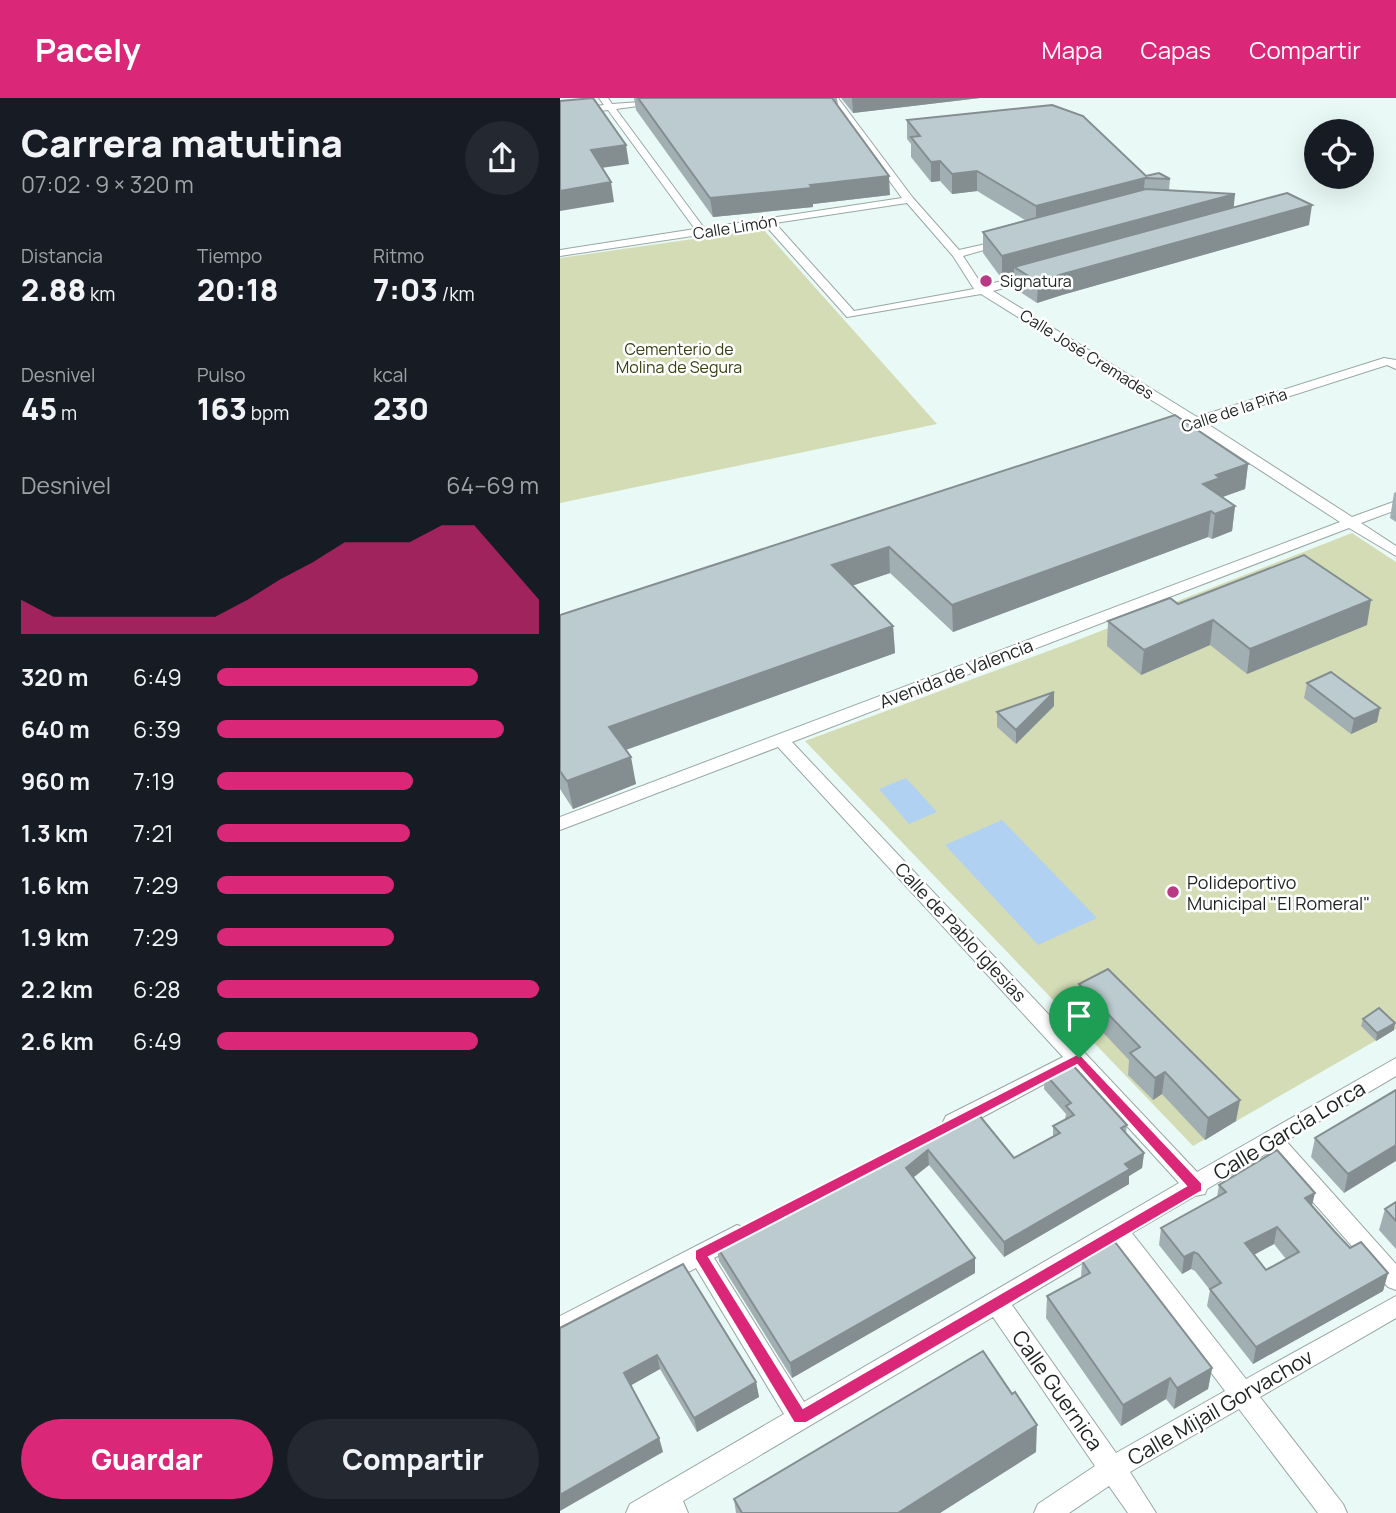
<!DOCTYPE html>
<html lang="es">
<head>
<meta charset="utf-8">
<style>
  :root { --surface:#171b24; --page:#242831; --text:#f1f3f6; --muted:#9ea1a6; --accent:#db2777 }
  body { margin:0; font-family:Manrope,sans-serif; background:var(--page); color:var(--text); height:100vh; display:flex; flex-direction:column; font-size:26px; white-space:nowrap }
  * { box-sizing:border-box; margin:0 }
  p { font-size:23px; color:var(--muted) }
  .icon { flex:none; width:38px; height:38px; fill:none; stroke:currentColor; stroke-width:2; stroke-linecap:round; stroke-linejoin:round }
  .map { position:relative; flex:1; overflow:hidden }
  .side { display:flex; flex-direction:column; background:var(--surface); width:560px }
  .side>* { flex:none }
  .buttons { position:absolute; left:744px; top:21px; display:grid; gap:14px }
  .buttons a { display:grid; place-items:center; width:70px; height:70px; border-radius:50%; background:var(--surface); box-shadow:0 7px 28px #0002; font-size:35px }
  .pin { position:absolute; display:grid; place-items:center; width:60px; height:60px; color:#fff; margin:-72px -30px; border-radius:50% 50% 50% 0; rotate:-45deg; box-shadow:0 0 7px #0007 }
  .pin .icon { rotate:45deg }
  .round { display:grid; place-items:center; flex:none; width:74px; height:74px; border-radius:37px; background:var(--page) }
  .overview { display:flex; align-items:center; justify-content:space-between; height:119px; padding:0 21px }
  h1 { font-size:38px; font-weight:800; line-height:52px }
  .stats { display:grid; grid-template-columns:repeat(3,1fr); gap:10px; height:119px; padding:7px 21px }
  .stats div { display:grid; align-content:center }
  .stats b { font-size:30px; font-weight:800 }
  .stats small { font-size:19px; font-weight:400 }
  .stats p { font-size:19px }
  .chart { height:196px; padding:14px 21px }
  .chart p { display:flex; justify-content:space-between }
  .chart svg { width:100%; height:126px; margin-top:7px; fill:var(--accent); opacity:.7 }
  .primary-button { display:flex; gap:14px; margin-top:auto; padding:14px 21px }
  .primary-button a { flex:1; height:80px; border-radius:42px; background:var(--accent); color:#fff; font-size:28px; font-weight:800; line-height:80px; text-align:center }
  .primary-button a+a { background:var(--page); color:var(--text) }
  ul { padding:0 21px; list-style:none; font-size:23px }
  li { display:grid; grid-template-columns:112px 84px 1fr; align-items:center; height:52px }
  li i { height:18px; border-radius:9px; background:var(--accent) }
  header { display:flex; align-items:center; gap:42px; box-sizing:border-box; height:98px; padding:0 35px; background:var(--accent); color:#fff }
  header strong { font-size:33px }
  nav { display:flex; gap:38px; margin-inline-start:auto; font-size:24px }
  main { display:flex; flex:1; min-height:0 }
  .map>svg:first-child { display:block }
  .green { fill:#d3dcb5 }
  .water { fill:#b0d1f2 }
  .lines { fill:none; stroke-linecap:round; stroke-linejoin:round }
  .street-casing { stroke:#98a7a4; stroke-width:2 }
  .street { fill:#fff; fill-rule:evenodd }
  .wall { fill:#a2afb2; fill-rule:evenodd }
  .shaded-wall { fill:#848e91 }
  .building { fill:#bccbcf; stroke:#848e91; stroke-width:2; fill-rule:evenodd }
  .route { fill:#db2777; stroke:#fff; stroke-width:2; fill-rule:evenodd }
  .poi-dot { fill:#b83986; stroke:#fff; stroke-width:2.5 }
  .labels { text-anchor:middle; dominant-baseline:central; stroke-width:5; stroke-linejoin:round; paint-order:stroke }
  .far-street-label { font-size:16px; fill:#1d2322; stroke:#fff }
  .far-poi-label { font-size:16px; fill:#1d2322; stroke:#fff; text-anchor:start }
  .far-park-label { font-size:16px; fill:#384110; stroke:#fff }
  .street-label { font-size:18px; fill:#1d2322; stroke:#fff }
  .poi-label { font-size:18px; fill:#1d2322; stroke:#fff; text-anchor:start }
  .near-street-label { font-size:21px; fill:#1d2322; stroke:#fff }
</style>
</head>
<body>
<header>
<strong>Pacely</strong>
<nav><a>Mapa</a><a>Capas</a><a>Compartir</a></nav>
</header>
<main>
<section class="side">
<div class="overview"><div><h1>Carrera matutina</h1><p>07:02 · 9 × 320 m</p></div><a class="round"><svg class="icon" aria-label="share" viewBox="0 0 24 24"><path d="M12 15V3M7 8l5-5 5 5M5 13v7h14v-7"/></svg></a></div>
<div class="stats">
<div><p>Distancia</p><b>2.88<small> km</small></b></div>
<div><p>Tiempo</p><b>20:18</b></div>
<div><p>Ritmo</p><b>7:03<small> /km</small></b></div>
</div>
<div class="stats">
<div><p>Desnivel</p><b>45<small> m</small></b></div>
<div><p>Pulso</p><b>163<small> bpm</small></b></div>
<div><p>kcal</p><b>230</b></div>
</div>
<div class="chart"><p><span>Desnivel</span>64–69 m</p>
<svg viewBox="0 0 160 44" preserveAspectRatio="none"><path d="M0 44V32L10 38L20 38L30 38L40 38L50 38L60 38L70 32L80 25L90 19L100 12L110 12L120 12L130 6L140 6L150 19L160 32V44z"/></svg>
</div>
<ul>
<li><b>320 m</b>6:49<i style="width:81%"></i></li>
<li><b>640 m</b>6:39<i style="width:89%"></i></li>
<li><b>960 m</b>7:19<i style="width:61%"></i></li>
<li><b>1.3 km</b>7:21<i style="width:60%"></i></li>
<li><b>1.6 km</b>7:29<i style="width:55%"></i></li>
<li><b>1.9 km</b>7:29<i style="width:55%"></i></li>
<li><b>2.2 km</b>6:28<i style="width:100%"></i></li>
<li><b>2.6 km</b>6:49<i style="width:81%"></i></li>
</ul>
<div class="primary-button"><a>Guardar</a><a>Compartir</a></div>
</section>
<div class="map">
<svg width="836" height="1415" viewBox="0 0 836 1415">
  <rect width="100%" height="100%" fill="#e9f9f6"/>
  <g class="green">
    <polygon points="203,131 377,326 0,405 0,160"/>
    <polygon points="792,435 836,464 836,931 633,1048 245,643 510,545"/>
  </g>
  <g class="water">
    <polygon points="346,680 377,714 349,726 319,691"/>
    <polygon points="442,722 537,820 478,847 385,747"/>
  </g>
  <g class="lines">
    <g class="street-casing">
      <path id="street" d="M 39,0 L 48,0 L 52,6 L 137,0 L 56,11 L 144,130 L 342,100 L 269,0 L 278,0 L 353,100 L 399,152 L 448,141 L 448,145 L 403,158 L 422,187 L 480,176 L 480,180 L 433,193 L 637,319 L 824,260 L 836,262 L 836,271 L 827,267 L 646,325 L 792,419 L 836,403 L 836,412 L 801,425 L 836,448 L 836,458 L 789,430 L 232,644 L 637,1074 L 836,960 L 836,978 L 726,1043 L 836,1166 L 836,1192 L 828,1189 L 709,1054 L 647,1091 L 645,1096 L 635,1098 L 572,1135 L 686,1281 L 836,1198 L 836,1220 L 700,1299 L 783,1406 L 787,1415 L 758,1415 L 679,1311 L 570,1374 L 596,1415 L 568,1415 L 549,1388 L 509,1415 L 474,1415 L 478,1406 L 535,1368 L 433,1219 L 123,1403 L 128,1415 L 66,1415 L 70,1406 L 224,1316 L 136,1170 L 0,1241 L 0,1218 L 177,1127 L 185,1130 L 188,1137 L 185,1144 L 154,1160 L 244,1304 L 619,1085 L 514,970 L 402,1030 L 394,1033 L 386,1030 L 383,1024 L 386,1018 L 503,959 L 218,649 L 0,732 L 0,719 L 780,424 L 634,329 L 602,336 L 602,330 L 625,323 L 421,196 L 287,219 L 205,127 L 0,158 L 0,152 L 135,131 L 48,12 L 0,18 L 0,12 L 44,7 ZM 347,105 L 393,158 L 414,191 L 294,213 L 215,125 ZM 554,1146 L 665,1293 L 556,1355 L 452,1207 Z"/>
    </g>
    <use href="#street" class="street"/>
  </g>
  <g class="wall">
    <polygon points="74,0 277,0 278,7 330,97 253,106 253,109 153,119 76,12"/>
    <polygon points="281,0 420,0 293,15"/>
    <polygon points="347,22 586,78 610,81 609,92 674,110 749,127 502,197 477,205 454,190 454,177 442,181 423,155 423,134 465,122 417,93 392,96 380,83 371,84 351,59 351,46 347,41"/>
    <polygon points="688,366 685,391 662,399 675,408 672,433 652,441 648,439 393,534 330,475 292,487 333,528 335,555 66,652 76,686 13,711 0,691 0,517"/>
    <polygon points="836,394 836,424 830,420 834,395"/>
    <polygon points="618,506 807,527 687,576 650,547 581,577 547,548 548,523"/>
    <polygon points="747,585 820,610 817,624 791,636 744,600"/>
    <polygon points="494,594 494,608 456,646 437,629 437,614"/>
    <polygon points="519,886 676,1023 645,1042 602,996 593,1002 568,977 569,962 518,908"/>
    <polygon points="803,921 834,932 816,943 801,928"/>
    <polygon points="485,976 567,1027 566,1035 584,1055 582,1070 569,1078 569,1086 444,1159 369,1067 353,1080 415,1175 232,1280 159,1163 156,1147 415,1012 454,1060 493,1039 493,1028 505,1021 506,1016 484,991"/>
    <polygon points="836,992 784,1095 751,1059 755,1040"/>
    <path d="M 659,1087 L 752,1108 L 790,1150 L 828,1175 L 823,1193 L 693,1266 L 647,1208 L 650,1192 L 635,1173 L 631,1171 L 622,1176 L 599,1147 L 601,1130 L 657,1099 ZM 714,1146 L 726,1161 L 706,1172 L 694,1157 Z"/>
    <polygon points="836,1104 836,1151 819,1132 825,1111"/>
    <polygon points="522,1163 652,1270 648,1291 614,1311 606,1301 561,1328 486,1220 487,1198 521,1180"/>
    <polygon points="0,1230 196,1284 199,1299 137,1334 100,1271 71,1287 99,1340 103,1354"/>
    <polygon points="476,1354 380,1415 176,1415 174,1401"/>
  </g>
  <g class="shaded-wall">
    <polygon points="292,0 420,0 293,15"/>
    <polygon points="66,47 69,66 34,71 31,52"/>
    <polygon points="380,63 380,83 371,84 371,64"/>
    <polygon points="417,73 417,93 392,96 392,76"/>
    <polygon points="329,78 330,97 253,106 253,109 153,119 150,100"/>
    <polygon points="585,80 583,100 476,129 476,108"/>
    <polygon points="51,84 54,104 0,113 0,93"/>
    <polygon points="675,96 673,117 454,169 454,177 442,181 442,158"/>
    <polygon points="752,107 749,127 502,197 477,205 478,184 503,176"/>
    <polygon points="688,366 685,391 657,401 643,386 656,377"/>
    <polygon points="675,408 672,433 652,441 655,416"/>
    <polygon points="651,413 648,439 393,534 392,507"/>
    <polygon points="329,449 330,475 274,494 272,467"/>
    <polygon points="811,502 807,527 687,576 690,551"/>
    <polygon points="653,522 650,547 581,577 584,552"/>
    <polygon points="333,528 335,555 54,656 49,629"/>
    <polygon points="494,594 494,608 456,646 456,632"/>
    <polygon points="820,610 817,624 791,636 794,621"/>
    <polygon points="71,659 76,686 13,711 7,683"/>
    <polygon points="835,925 834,932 816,943 817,935"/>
    <polygon points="605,974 602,996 593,1002 595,980"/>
    <polygon points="680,1002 676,1023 645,1042 648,1020"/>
    <polygon points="836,1047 836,1063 784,1095 788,1076"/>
    <polygon points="368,1052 369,1067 346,1085 346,1070"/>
    <polygon points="584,1055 582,1070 569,1078 569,1086 444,1159 444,1144 565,1066"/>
    <polygon points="755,1095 751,1112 745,1100"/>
    <polygon points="717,1129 714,1146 682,1163 685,1145"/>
    <polygon points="634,1154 631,1171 622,1176 624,1159"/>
    <polygon points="415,1160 415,1175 232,1280 230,1265"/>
    <polygon points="828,1175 823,1193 693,1266 696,1249"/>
    <polygon points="97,1257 100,1271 68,1289 64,1275"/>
    <polygon points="652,1270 648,1291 614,1311 617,1290"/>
    <polygon points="610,1280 606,1301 561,1328 563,1307"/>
    <polygon points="196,1284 199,1299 137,1334 134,1320"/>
    <polygon points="477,1327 476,1354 380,1415 338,1415"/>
    <polygon points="99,1340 103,1354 0,1413 0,1397"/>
  </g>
  <g class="building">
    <polygon points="33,0 66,47 31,52 51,84 0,93 0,3"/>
    <polygon points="78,0 272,0 329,78 250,87 252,90 150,100"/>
    <polygon points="492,7 523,18 586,78 599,75 610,81 585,80 476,108 417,73 392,76 380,63 371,64 351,39 360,38 347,22"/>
    <polygon points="586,91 675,96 442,158 423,134"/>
    <polygon points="727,95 752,107 503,176 478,184 454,169"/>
    <polygon points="615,317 688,366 656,377 660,380 643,386 675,408 655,416 651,413 392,507 329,449 272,467 333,528 49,629 71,659 7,683 0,673 0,517"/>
    <polygon points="744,457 811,502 690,551 653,522 584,552 548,523 610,500 618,506"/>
    <polygon points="771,574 820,610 794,621 747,585"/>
    <polygon points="494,594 456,632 437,614"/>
    <polygon points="548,871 680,1002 648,1020 605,974 595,980 570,955 580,949 519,886"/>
    <polygon points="819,910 835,925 817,935 803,921"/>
    <polygon points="509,963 567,1027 561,1030 584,1055 565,1066 570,1071 444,1144 368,1052 346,1070 415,1160 230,1265 156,1147 415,1012 454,1060 500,1035 493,1028 514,1017 506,1008 511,1005 485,976"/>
    <polygon points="836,992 836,1047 788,1076 755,1040"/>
    <path d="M 717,1052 L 755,1095 L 745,1100 L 775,1134 L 790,1150 L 801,1144 L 828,1175 L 696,1249 L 650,1191 L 661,1185 L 638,1156 L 634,1154 L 624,1159 L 601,1130 L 666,1094 L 659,1087 ZM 717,1129 L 739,1154 L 706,1172 L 685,1145 Z"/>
    <polygon points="836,1104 836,1123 825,1111"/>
    <polygon points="555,1144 652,1270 617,1290 610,1280 563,1307 487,1198 530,1175 522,1163"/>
    <polygon points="123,1166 196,1284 134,1320 97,1257 64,1275 99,1340 0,1397 0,1230"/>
    <polygon points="423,1253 452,1296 455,1294 477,1327 338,1415 182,1415 174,1401"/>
  </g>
  <path class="route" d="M 519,955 L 642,1085 L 642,1093 L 246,1325 L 234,1325 L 135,1161 L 135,1152 ZM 517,967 L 626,1088 L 243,1310 L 149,1159 Z"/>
  <g class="poi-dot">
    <circle cx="426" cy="183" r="7"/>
    <circle cx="613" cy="794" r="7"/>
  </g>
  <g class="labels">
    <g class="far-street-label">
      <text transform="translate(175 129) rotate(-9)">Calle Limón</text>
      <text transform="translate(527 256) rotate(32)">Calle José Cremades</text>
      <text transform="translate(674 312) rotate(-18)">Calle de la Piña</text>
    </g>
    <g class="far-poi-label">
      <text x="440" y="183">Signatura</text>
    </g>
    <g class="far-park-label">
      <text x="119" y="251">Cementerio de<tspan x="119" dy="18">Molina de Segura</tspan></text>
    </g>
    <g class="street-label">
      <text transform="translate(396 575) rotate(-21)">Avenida de Valencia</text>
      <text transform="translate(401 834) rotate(47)">Calle de Pablo Iglesias</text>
    </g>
    <g class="poi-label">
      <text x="627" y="784">Polideportivo<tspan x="627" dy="21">Municipal "El Romeral"</tspan></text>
    </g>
    <g class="near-street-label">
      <text transform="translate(729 1032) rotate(-31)">Calle García Lorca</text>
      <text transform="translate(498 1292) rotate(55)">Calle Guernica</text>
      <text transform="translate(660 1309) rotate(-30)">Calle Mijail Gorvachov</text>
    </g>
  </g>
</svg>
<div class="buttons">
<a><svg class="icon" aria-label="locate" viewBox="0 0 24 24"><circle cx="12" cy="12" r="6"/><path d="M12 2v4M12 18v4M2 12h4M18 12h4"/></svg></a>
</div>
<div class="pin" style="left:519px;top:960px;background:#1e9e55"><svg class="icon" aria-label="arrive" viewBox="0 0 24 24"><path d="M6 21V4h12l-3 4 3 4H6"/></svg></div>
</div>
</main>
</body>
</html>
